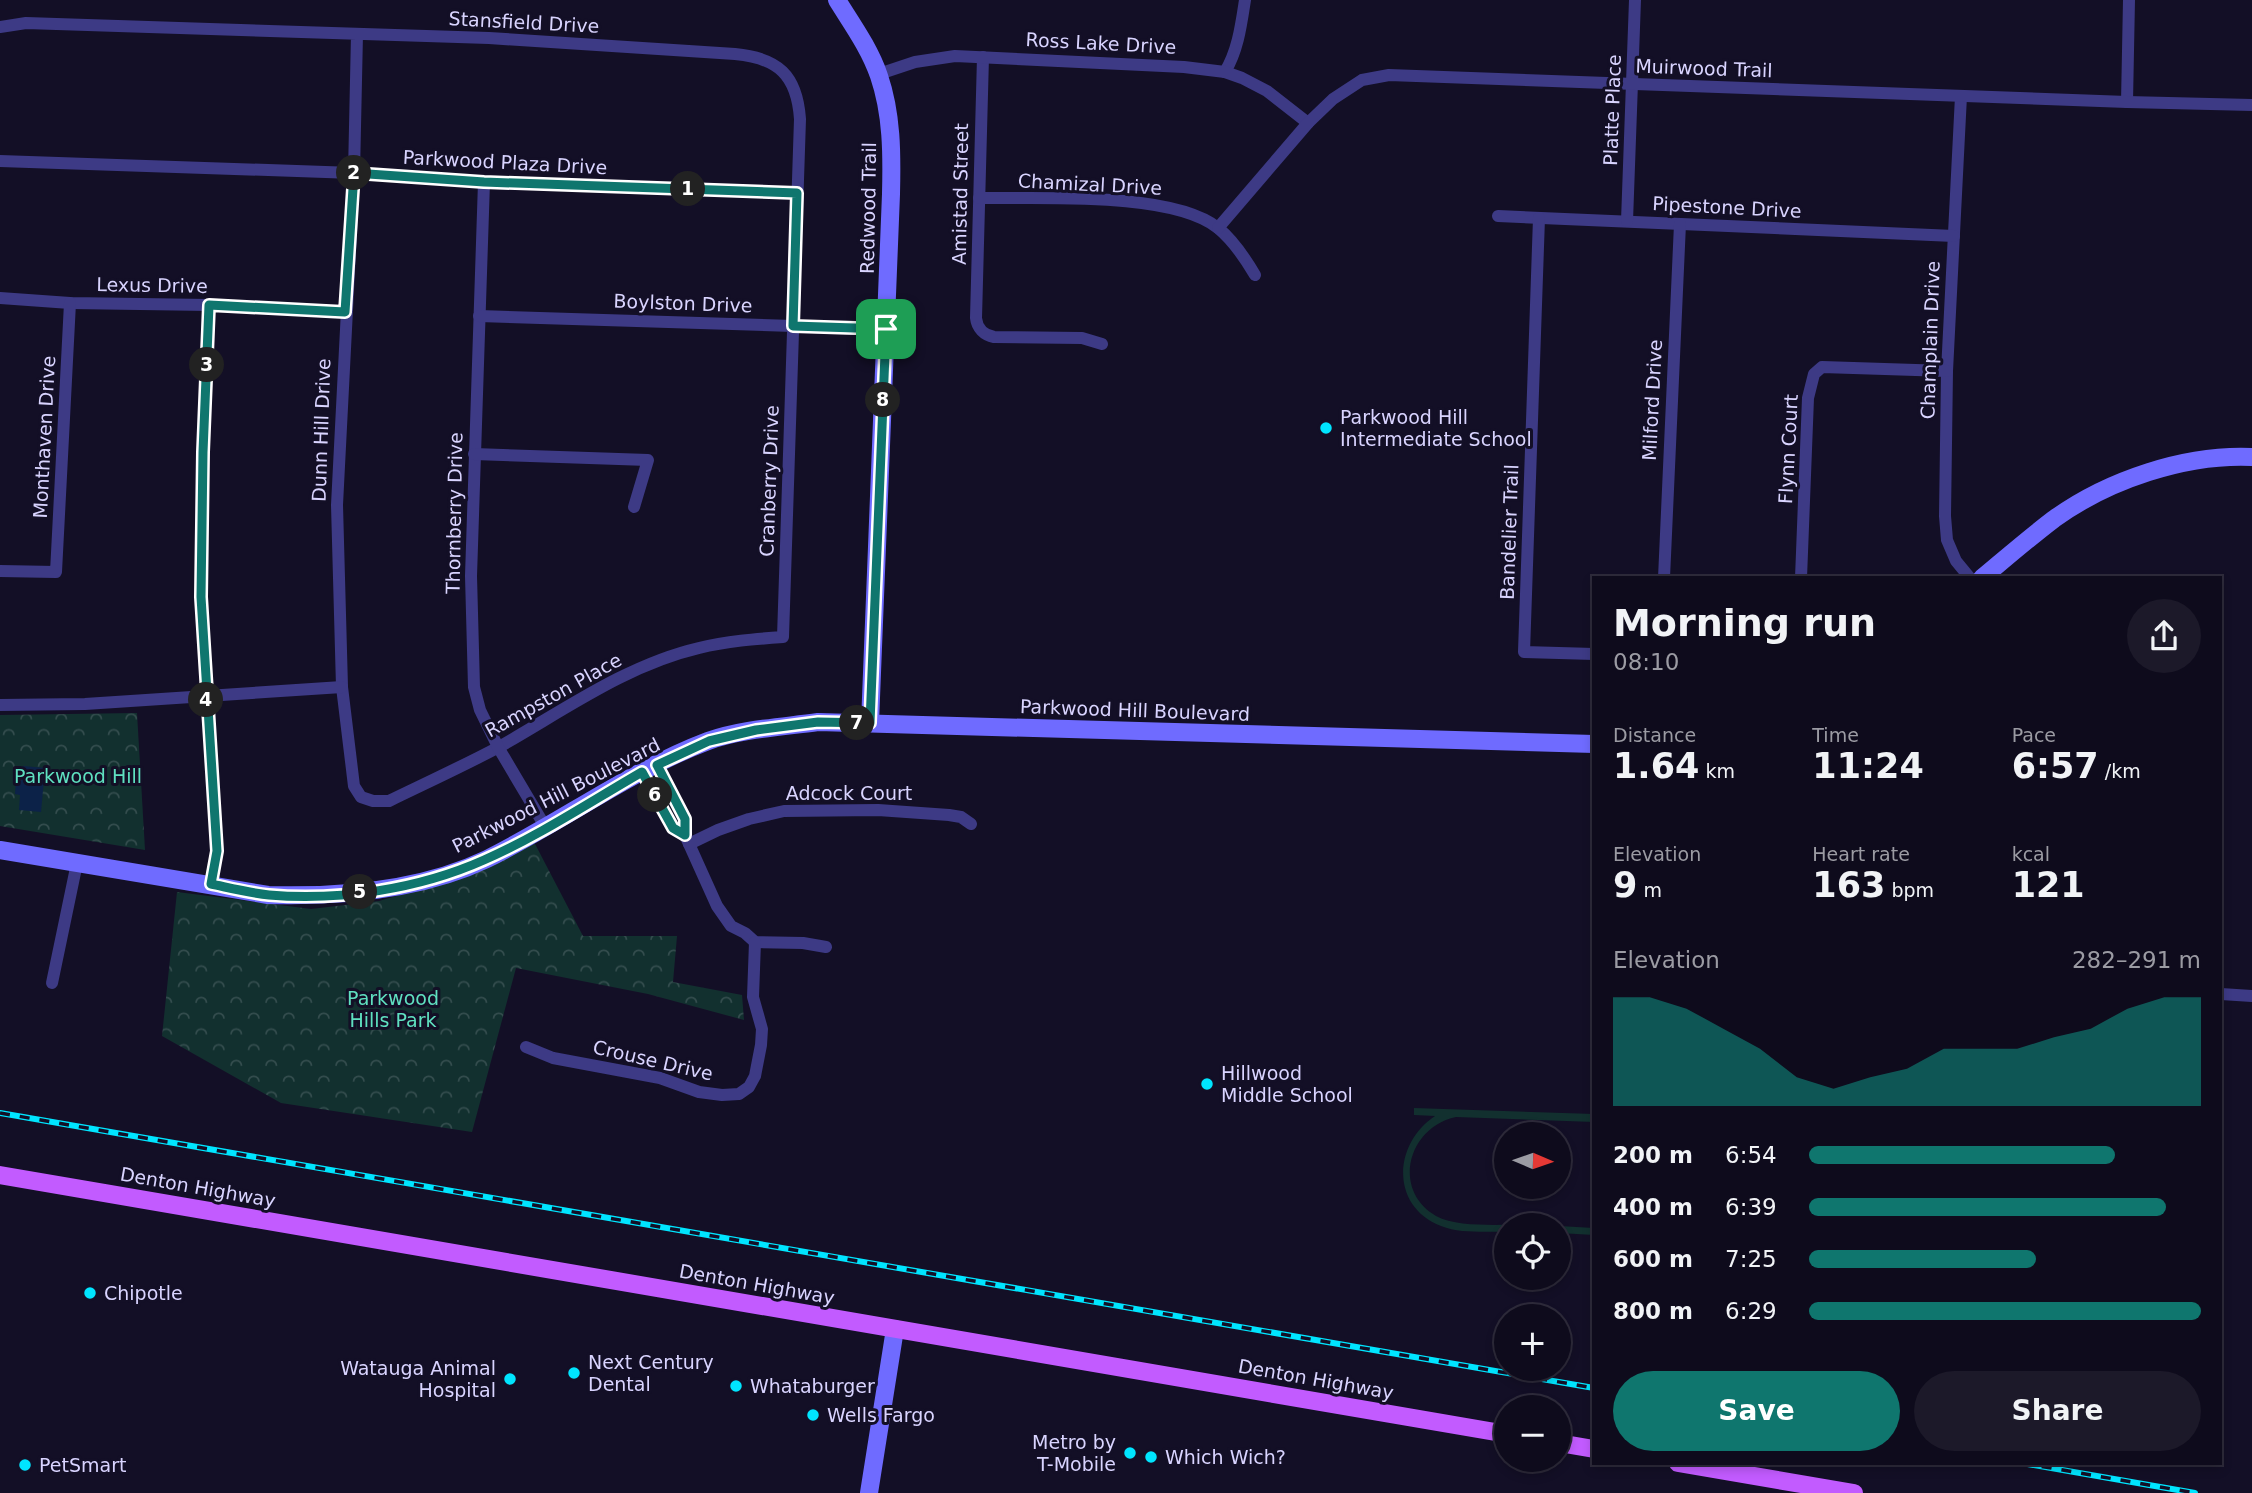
<!DOCTYPE html>
<html lang="en">
<head>
<meta charset="utf-8">
<style>
  :root { --surface:#0e0b1c; --page:#1c1929; --text:#f1f3f6; --muted:#9b9ba3; --line:#2e2b3b; --accent:#0f766e }
  body { margin:0; font-family:"DejaVu Sans",sans-serif; background:var(--page); color:var(--text); height:100vh; display:flex; flex-direction:column; font-size:26px; white-space:nowrap }
  * { box-sizing:border-box; margin:0 }
  p { font-size:23px; color:var(--muted) }
  .icon { flex:none; width:38px; height:38px; fill:none; stroke:currentColor; stroke-width:2; stroke-linecap:round; stroke-linejoin:round }
  .map { position:relative; flex:1; overflow:hidden }
  .sheet { position:absolute; left:1592px; top:576px; width:630px; height:889px; display:flex; flex-direction:column; background:var(--surface); border-radius:0px; box-shadow:0 4px 10px #0003,0 0 0 2px var(--line) }
  .sheet>* { flex:none }
  .needle { width:46px; rotate:92deg }
  .tools { position:absolute; left:1494px; top:1122px; display:grid; gap:14px }
  .tools a { display:grid; place-items:center; width:77px; height:77px; border-radius:50%; background:var(--surface); box-shadow:0 4px 10px #0003,0 0 0 2px var(--line); font-size:35px }
  .pin { position:absolute; display:grid; place-items:center; width:60px; height:60px; color:#fff; margin:-30px; border-radius:14px; box-shadow:0 4px 10px #0006 }
  .km { position:absolute; width:35px; height:35px; margin:-18px; border-radius:50%; background:#222; color:#fff; font-size:19px; line-height:35px; text-align:center }
  .round { display:grid; place-items:center; flex:none; width:74px; height:74px; border-radius:37px; background:var(--page) }
  .head { display:flex; align-items:center; justify-content:space-between; height:119px; padding:0 21px }
  h1 { font-size:38px; font-weight:600; line-height:52px }
  .stats { display:grid; grid-template-columns:repeat(3,1fr); gap:10px; height:119px; padding:7px 21px }
  .stats div { display:grid; align-content:center }
  .stats b { font-size:35px; font-weight:600 }
  .stats small { font-size:19px; font-weight:400 }
  .stats p { font-size:19px }
  .chart { height:196px; padding:14px 21px }
  .chart p { display:flex; justify-content:space-between }
  .chart svg { width:100%; height:126px; margin-top:7px; fill:var(--accent); opacity:.7 }
  .cta { display:flex; gap:14px; margin-top:auto; padding:14px 21px }
  .cta a { flex:1; height:80px; border-radius:42px; background:var(--accent); color:#fff; font-size:28px; font-weight:600; line-height:80px; text-align:center }
  .cta a+a { background:var(--page); color:var(--text) }
  ul { padding:0 21px; list-style:none; font-size:23px }
  li { display:grid; grid-template-columns:112px 84px 1fr; align-items:center; height:52px }
  li i { height:18px; border-radius:9px; background:var(--accent) }
  .map>svg:first-child { display:block }
  .park { fill:url(#park-crowns) }
  .garden { fill:#12302f }
  .water { fill:#0c2248 }
  .lines { fill:none; stroke-linecap:round; stroke-linejoin:round }
  .street { stroke:#3d3a85; stroke-width:12 }
  .secondary { stroke:#6f6bff; stroke-width:18 }
  .primary { stroke:#c25bff; stroke-width:18 }
  .rail-casing { stroke:#00e5ff; stroke-width:6 }
  .rail { stroke:#130f26; stroke-width:3.5; stroke-dasharray:10; stroke-linecap:butt }
  .route-casing { stroke:#fff; stroke-width:14 }
  .route { stroke:#0f766e; stroke-width:9 }
  .poi-dot { fill:#00e5ff; stroke:#130f26; stroke-width:2.5 }
  .labels { text-anchor:middle; dominant-baseline:central; stroke-width:6; stroke-linejoin:round; paint-order:stroke }
  .street-label { font-size:19px; fill:#d9d4ff; stroke:#130f26 }
  .poi-label { font-size:19px; fill:#d9d4ff; stroke:#130f26; text-anchor:start }
  .park-label { font-size:19px; fill:#5fe0c0; stroke:#130f26 }
</style>
</head>
<body>
<div class="map">
<svg width="2252" height="1493" viewBox="0 0 2252 1493">
  <defs>
    <pattern id="park-crowns" width="20" height="18" patternUnits="userSpaceOnUse" patternTransform="scale(1.75)"><rect width="20" height="18" fill="#12302f"/><path d="M2 6a3 3 0 1 1 6 0M12 15a3 3 0 1 1 6 0" fill="none" stroke="#344d4e"/></pattern>
  </defs>
  <rect width="100%" height="100%" fill="#130f26"/>
  <g class="park">
    <polygon points="137,713 145,850 0,826 0,715"/>
    <polygon points="534,842 583,936 677,936 673,982 742,995 744,1020 648,994 516,968 472,1132 281,1103 162,1036 177,892 311,909 379,901 462,877"/>
  </g>
  <g class="garden">
    <path d="M 1414,1108 L 1594,1114 L 1594,1122 L 1456,1117 C 1408,1127 1391,1190 1436,1216 C 1458,1228 1498,1224 1523,1225 L 1507,1225 L 1507,1232 C 1486,1231 1461,1234 1441,1226 C 1390,1206 1393,1144 1435,1116 L 1414,1115 Z"/>
    <polygon points="1559,1226 1594,1228 1594,1235 1559,1233"/>
  </g>
  <polygon class="water" points="23,766 45,768 41,812 19,810 20,795 15,794 16,781 21,781"/>
  <g class="lines">
    <g class="street">
      <path d="M 0,27 L 26,23 L 489,38 L 735,54 C 778,58 797,75 800,119 L 783,637 C 755,639 727,641 699,648 C 626,665 563,711 499,747 C 463,766 426,783 389,801 L 373,801 L 361,797 L 354,786 L 342,687 L 337,505 L 354,173 L 357,34"/>
      <path d="M 983,57 L 976,318 C 977,328 984,335 994,337 L 1082,338 L 1102,344"/>
      <path d="M 1225,72 C 1238,50 1241,26 1245,0"/>
      <polyline points="879,74 915,62 955,56 1184,67 1225,72 1242,78 1267,91 1308,123"/>
      <polyline points="1961,96 1947,371 1945,516 1947,540 1956,561 1970,578"/>
      <polyline points="2127,102 2129,0"/>
      <polyline points="0,161 354,173 484,182 797,193"/>
      <polyline points="484,182 471,576 474,687 480,710 498,747 546,828"/>
      <path d="M 979,198 C 1039,199 1172,191 1218,228 C 1234,241 1245,258 1255,275"/>
      <polyline points="1498,216 1954,236"/>
      <polyline points="1539,218 1524,652 1594,654"/>
      <polyline points="1627,221 1635,0"/>
      <polyline points="1218,228 1308,123 1333,99 1362,80 1389,75 2127,102 2252,105"/>
      <polyline points="0,298 70,303 209,305 345,312"/>
      <polyline points="209,305 203,451 201,597 217,851 211,884"/>
      <polyline points="479,316 886,329"/>
      <polyline points="474,454 648,460 634,507"/>
      <polyline points="0,571 56,572 70,303"/>
      <polyline points="1664,578 1680,224"/>
      <polyline points="1801,578 1808,398 1814,374 1822,367 1947,371"/>
      <polyline points="0,705 85,704 342,687"/>
      <polyline points="657,765 685,819 685,835 717,906 731,926 745,933 755,942 803,943 826,947"/>
      <polyline points="642,773 673,828 685,835"/>
      <polyline points="689,844 718,830 749,819 784,811 878,810 949,815 961,817 971,824"/>
      <polyline points="52,983 77,863"/>
      <polyline points="2221,994 2252,996"/>
      <polyline points="526,1047 553,1058 660,1078 699,1092 722,1095 739,1094 749,1087 755,1076 761,1045 762,1029 753,997 755,942"/>
    </g>
    <g class="secondary">
      <path d="M 837,0 C 852,24 870,49 879,76 C 892,114 892,154 891,194 L 870,723"/>
      <path d="M 1982,578 C 2006,558 2029,538 2054,519 C 2108,480 2185,454 2252,457"/>
      <path d="M 0,850 L 268,895 C 340,897 420,891 487,859 C 560,823 631,770 708,741 C 742,729 782,727 818,722 L 1594,744"/>
      <polyline points="869,1493 895,1329"/>
    </g>
    <g class="primary">
      <polyline points="0,1175 1507,1434"/>
      <polyline points="1559,1443 1594,1449"/>
      <polyline points="1678,1463 1854,1493"/>
    </g>
    <g class="rail-casing">
      <g id="rail">
        <polyline points="0,1113 1594,1388"/>
        <polyline points="2022,1463 2195,1493"/>
      </g>
    </g>
    <use href="#rail" class="rail"/>
  </g>
  <g class="lines">
    <g class="route-casing">
      <path id="route" d="M 354,173 L 484,182 L 797,193 L 793,326 L 886,329 L 870,723 L 818,722 L 756,730 L 709,741 L 657,765 L 685,819 L 685,835 L 673,828 L 642,772 C 590,802 539,836 484,860 C 419,889 340,901 269,895 C 250,893 230,888 211,884 L 217,851 L 201,597 L 203,452 L 209,305 L 345,312 Z"/>
    </g>
    <use href="#route" class="route"/>
  </g>
  <g class="poi-dot">
    <circle cx="1326" cy="428" r="7"/>
    <circle cx="1207" cy="1084" r="7"/>
    <circle cx="90" cy="1293" r="7"/>
    <circle cx="574" cy="1373" r="7"/>
    <circle cx="510" cy="1379" r="7"/>
    <circle cx="736" cy="1386" r="7"/>
    <circle cx="813" cy="1415" r="7"/>
    <circle cx="1130" cy="1453" r="7"/>
    <circle cx="1151" cy="1457" r="7"/>
    <circle cx="25" cy="1465" r="7"/>
  </g>
  <g class="labels">
    <g class="street-label">
      <text transform="translate(524 22) rotate(3)">Stansfield Drive</text>
      <text transform="translate(1101 43) rotate(3)">Ross Lake Drive</text>
      <text transform="translate(1704 68) rotate(2)">Muirwood Trail</text>
      <text transform="translate(1612 110) rotate(-88)">Platte Place</text>
      <text transform="translate(505 162) rotate(3)">Parkwood Plaza Drive</text>
      <text transform="translate(1090 184) rotate(3)">Chamizal Drive</text>
      <text transform="translate(960 194) rotate(-89)">Amistad Street</text>
      <text transform="translate(1727 207) rotate(3)">Pipestone Drive</text>
      <text transform="translate(868 208) rotate(-89)">Redwood Trail</text>
      <text transform="translate(152 285) rotate(1)">Lexus Drive</text>
      <text transform="translate(683 303) rotate(2)">Boylston Drive</text>
      <text transform="translate(1930 340) rotate(-88)">Champlain Drive</text>
      <text transform="translate(1652 400) rotate(-87)">Milford Drive</text>
      <text transform="translate(321 430) rotate(-88)">Dunn Hill Drive</text>
      <text transform="translate(44 437) rotate(-87)">Monthaven Drive</text>
      <text transform="translate(1788 449) rotate(-87)">Flynn Court</text>
      <text transform="translate(769 481) rotate(-88)">Cranberry Drive</text>
      <text transform="translate(454 513) rotate(-89)">Thornberry Drive</text>
      <text transform="translate(1509 532) rotate(-88)">Bandelier Trail</text>
      <text transform="translate(553 695) rotate(-29)">Rampston Place</text>
      <text transform="translate(1135 710) rotate(2)">Parkwood Hill Boulevard</text>
      <text x="849" y="793">Adcock Court</text>
      <text transform="translate(556 795) rotate(-27)">Parkwood Hill Boulevard</text>
      <text transform="translate(653 1060) rotate(13)">Crouse Drive</text>
      <text transform="translate(198 1187) rotate(10)">Denton Highway</text>
      <text transform="translate(757 1284) rotate(10)">Denton Highway</text>
      <text transform="translate(1316 1379) rotate(10)">Denton Highway</text>
    </g>
    <g class="poi-label">
      <text x="1340" y="417">Parkwood Hill<tspan x="1340" dy="22">Intermediate School</tspan></text>
      <text x="1221" y="1073">Hillwood<tspan x="1221" dy="22">Middle School</tspan></text>
      <text x="104" y="1293">Chipotle</text>
      <text x="588" y="1362">Next Century<tspan x="588" dy="22">Dental</tspan></text>
      <text x="496" y="1368" text-anchor="end">Watauga Animal<tspan x="496" dy="22">Hospital</tspan></text>
      <text x="750" y="1386">Whataburger</text>
      <text x="827" y="1415">Wells Fargo</text>
      <text x="1116" y="1442" text-anchor="end">Metro by<tspan x="1116" dy="22">T-Mobile</tspan></text>
      <text x="1165" y="1457">Which Wich?</text>
      <text x="39" y="1465">PetSmart</text>
    </g>
    <g class="park-label">
      <text x="78" y="776">Parkwood Hill</text>
      <text x="393" y="998">Parkwood<tspan x="393" dy="22">Hills Park</tspan></text>
    </g>
  </g>
</svg>
<div class="tools">
<a><svg class="needle" viewBox="-14 -14 28 28"><path d="M0-13l5 13h-10z" fill="#e53935"/><path d="M0 13l5-13h-10z" fill="#9b9ba3"/></svg></a>
<a><svg class="icon" aria-label="locate" viewBox="0 0 24 24"><circle cx="12" cy="12" r="6"/><path d="M12 2v4M12 18v4M2 12h4M18 12h4"/></svg></a>
<a>+</a>
<a>−</a>
</div>
<div class="pin" style="left:886px;top:329px;background:#1e9e55"><svg class="icon" aria-label="arrive" viewBox="0 0 24 24"><path d="M6 21V4h12l-3 4 3 4H6"/></svg></div>
<b class="km" style="left:688px;top:189px">1</b>
<b class="km" style="left:354px;top:173px">2</b>
<b class="km" style="left:207px;top:365px">3</b>
<b class="km" style="left:206px;top:700px">4</b>
<b class="km" style="left:360px;top:892px">5</b>
<b class="km" style="left:655px;top:795px">6</b>
<b class="km" style="left:857px;top:723px">7</b>
<b class="km" style="left:883px;top:400px">8</b>
<section class="sheet">
<div class="head"><div><h1>Morning run</h1><p>08:10</p></div><a class="round"><svg class="icon" aria-label="share" viewBox="0 0 24 24"><path d="M12 15V3M7 8l5-5 5 5M5 13v7h14v-7"/></svg></a></div>
<div class="stats">
<div><p>Distance</p><b>1.64<small> km</small></b></div>
<div><p>Time</p><b>11:24</b></div>
<div><p>Pace</p><b>6:57<small> /km</small></b></div>
</div>
<div class="stats">
<div><p>Elevation</p><b>9<small> m</small></b></div>
<div><p>Heart rate</p><b>163<small> bpm</small></b></div>
<div><p>kcal</p><b>121</b></div>
</div>
<div class="chart"><p><span>Elevation</span>282–291 m</p>
<svg viewBox="0 0 160 44" preserveAspectRatio="none"><path d="M0 44V6L10 6L20 10L30 17L40 24L50 34L60 38L70 34L80 31L90 24L100 24L110 24L120 20L130 17L140 10L150 6L160 6V44z"/></svg>
</div>
<ul>
<li><b>200 m</b>6:54<i style="width:78%"></i></li>
<li><b>400 m</b>6:39<i style="width:91%"></i></li>
<li><b>600 m</b>7:25<i style="width:58%"></i></li>
<li><b>800 m</b>6:29<i style="width:100%"></i></li>
</ul>
<div class="cta"><a>Save</a><a>Share</a></div>
</section>
</div>
</body>
</html>
